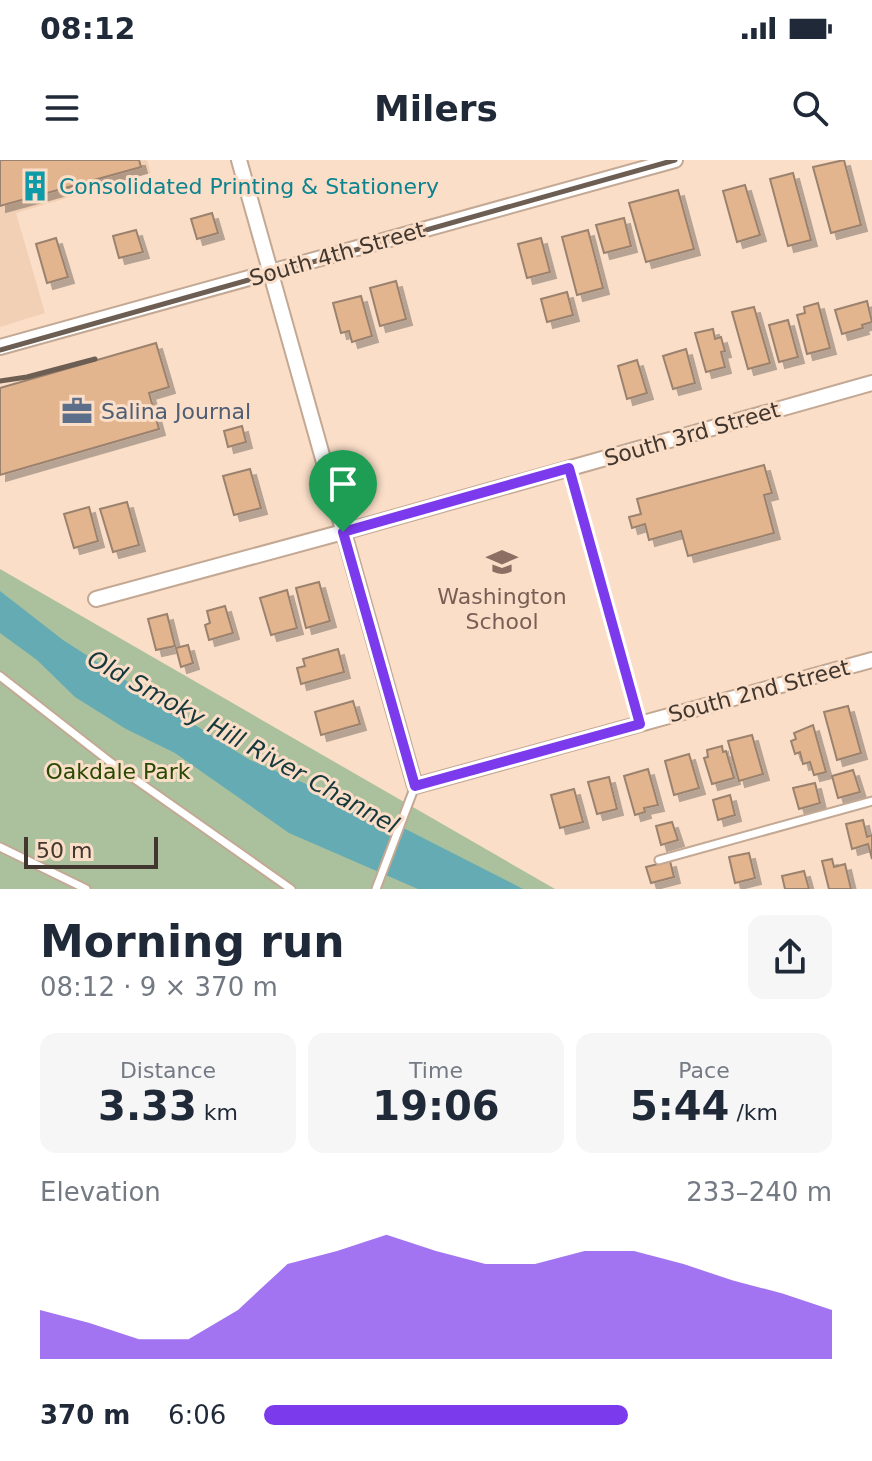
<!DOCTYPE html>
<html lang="en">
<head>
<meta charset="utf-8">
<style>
  :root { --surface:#fff; --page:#f6f6f7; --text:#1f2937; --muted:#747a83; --accent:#7c3aed }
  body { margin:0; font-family:"DejaVu Sans",sans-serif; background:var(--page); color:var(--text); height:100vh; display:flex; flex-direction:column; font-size:30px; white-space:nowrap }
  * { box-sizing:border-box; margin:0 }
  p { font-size:26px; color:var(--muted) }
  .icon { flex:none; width:44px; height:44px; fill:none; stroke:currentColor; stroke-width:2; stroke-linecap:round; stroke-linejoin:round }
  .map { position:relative; height:729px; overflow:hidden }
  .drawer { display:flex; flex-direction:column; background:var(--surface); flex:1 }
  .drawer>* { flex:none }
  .scale { position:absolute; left:24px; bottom:20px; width:134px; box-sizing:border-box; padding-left:8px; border:4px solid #42372f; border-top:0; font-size:22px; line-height:28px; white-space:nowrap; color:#42372f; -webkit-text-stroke:6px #fadec8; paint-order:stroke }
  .pin { position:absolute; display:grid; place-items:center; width:68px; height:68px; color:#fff; margin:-82px -34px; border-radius:50% 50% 50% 0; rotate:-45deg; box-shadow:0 0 8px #0007 }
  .pin .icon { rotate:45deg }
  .round { display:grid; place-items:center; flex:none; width:84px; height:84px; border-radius:16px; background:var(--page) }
  .summary { display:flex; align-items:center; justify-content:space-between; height:136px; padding:0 40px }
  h1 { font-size:44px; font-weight:700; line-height:60px }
  .metrics { display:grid; grid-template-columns:repeat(3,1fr); gap:12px; height:136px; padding:8px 40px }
  .metrics div { display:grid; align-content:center; border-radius:16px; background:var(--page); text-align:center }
  .metrics b { font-size:40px; font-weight:700 }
  .metrics small { font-size:22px; font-weight:400 }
  .metrics p { font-size:22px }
  .chart { height:224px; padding:16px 40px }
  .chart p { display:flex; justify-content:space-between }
  .chart svg { width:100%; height:144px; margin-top:8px; fill:var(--accent); opacity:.7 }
  ul { padding:0 40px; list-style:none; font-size:26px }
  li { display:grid; grid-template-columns:128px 96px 1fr; align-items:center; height:60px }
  li i { height:20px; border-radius:10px; background:var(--accent) }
  .status { display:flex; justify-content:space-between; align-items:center; height:56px; padding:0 40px; background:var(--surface); direction:ltr }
  .status svg { height:22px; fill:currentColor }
  header { display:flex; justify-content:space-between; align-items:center; height:104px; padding:0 40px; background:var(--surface); font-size:36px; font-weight:700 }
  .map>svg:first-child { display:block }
  .built { fill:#f2d0b5 }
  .green { fill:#abc19e }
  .water { fill:#64abb3 }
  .building { fill:#e2b58f; stroke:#9b826e; stroke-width:2; filter:url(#shadow) }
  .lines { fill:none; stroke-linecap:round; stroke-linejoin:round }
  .service-casing { stroke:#c3a893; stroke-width:11 }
  .minor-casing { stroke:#c3a893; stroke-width:18 }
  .service { stroke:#fff; stroke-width:7 }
  .minor { stroke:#fff; stroke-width:14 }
  .rail { stroke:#6d5e53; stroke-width:5 }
  .route-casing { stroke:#fff; stroke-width:16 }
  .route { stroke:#7c3aed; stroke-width:10 }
  .labels { text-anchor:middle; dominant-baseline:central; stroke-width:6; stroke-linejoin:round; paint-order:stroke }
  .culture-label { font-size:22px; fill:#0d838f; stroke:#fadec8; text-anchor:start }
  .street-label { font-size:22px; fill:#42372f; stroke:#fadec8 }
  .service-label { font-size:22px; fill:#4e5e75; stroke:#fadec8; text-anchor:start }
  .education-label { font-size:22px; fill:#785e54; stroke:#fadec8 }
  .park-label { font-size:22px; fill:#274902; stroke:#fadec8 }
  .water-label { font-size:24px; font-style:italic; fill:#15383c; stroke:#fadec8 }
</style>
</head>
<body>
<div class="status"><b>08:12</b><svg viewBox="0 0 49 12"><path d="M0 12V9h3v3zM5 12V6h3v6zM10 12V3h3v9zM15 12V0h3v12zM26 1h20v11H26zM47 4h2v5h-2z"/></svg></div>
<header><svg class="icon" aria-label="menu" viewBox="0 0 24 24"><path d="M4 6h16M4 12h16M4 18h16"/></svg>Milers<svg class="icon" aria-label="search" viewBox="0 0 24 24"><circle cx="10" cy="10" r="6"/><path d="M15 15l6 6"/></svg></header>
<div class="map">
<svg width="872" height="729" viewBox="0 0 872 729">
  <defs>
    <filter id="shadow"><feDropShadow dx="6" dy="6" stdDeviation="0" flood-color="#0004"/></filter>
  </defs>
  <rect width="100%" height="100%" fill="#fadec8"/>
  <polygon class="built" points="0,0 147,0 151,13 16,53 45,153 0,167"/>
  <polygon class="green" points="0,409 555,729 0,729"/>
  <polygon class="water" points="0,431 63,480 248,599 376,654 523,729 418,729 289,673 175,593 126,569 75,537 37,500 0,473"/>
  <g class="building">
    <polygon points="0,0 139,0 141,7 0,46"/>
    <polygon points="844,0 861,65 831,73 813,7"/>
    <polygon points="793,13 811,80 788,86 770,19"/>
    <polygon points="745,25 760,75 737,82 723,31"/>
    <polygon points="678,30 694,89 646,102 629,43"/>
    <polygon points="212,53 218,73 197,79 191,59"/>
    <polygon points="624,58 631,86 604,93 596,65"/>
    <polygon points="136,70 143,92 119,98 113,76"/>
    <polygon points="588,70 603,128 577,135 562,77"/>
    <polygon points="56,78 68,117 47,123 36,84"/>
    <polygon points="541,78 550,112 527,118 518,84"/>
    <polygon points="396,121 406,159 380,166 370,128"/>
    <polygon points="567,132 573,155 547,162 541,139"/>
    <polygon points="361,136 372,176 352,182 349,171 341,173 333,143"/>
    <polygon points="867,141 872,162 862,165 863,168 842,174 835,150"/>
    <polygon points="818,143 830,188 807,194 797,155 805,153 804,147"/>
    <polygon points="754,147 770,203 748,209 732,152"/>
    <polygon points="788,160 798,197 779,202 769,165"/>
    <polygon points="713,169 715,179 721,177 725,191 721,192 725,207 706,212 695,173"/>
    <polygon points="156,183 169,227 149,233 159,269 0,315 0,228"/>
    <polygon points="686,189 695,223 673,229 663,196"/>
    <polygon points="637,200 647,233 627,239 618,206"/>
    <polygon points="242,266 246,282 228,287 224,271"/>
    <polygon points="764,305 772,333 764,335 774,373 688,396 681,371 649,380 645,364 632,368 629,357 641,354 637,339"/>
    <polygon points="250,309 261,348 234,355 223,316"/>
    <polygon points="127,342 139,385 113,392 100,349"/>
    <polygon points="89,347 98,381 74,388 64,354"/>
    <polygon points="319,422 330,461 306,468 296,428"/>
    <polygon points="287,430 297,468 271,475 260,438"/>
    <polygon points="225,446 233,473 209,480 205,465 210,463 207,451"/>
    <polygon points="167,454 175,486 156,490 148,459"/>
    <polygon points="188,485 193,503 181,507 176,488"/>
    <polygon points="338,489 344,512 301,524 297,508 305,506 303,499"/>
    <polygon points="353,541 360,564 321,575 315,552"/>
    <polygon points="848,546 861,593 837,600 824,552"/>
    <polygon points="813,565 826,612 814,615 810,602 803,604 800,592 795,594 791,581 796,579 794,573"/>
    <polygon points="752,575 763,614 739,621 728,581"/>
    <polygon points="722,586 723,592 726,591 734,618 712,624 704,598 708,597 707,590"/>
    <polygon points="689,594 699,628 674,635 665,601"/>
    <polygon points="648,609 658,645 644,648 645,652 635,655 624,616"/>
    <polygon points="853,610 860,632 838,638 832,616"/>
    <polygon points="609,617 617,649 597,654 588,622"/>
    <polygon points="815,623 820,643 799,649 793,628"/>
    <polygon points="574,629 583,662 560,668 551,635"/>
    <polygon points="730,635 735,655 718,660 713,640"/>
    <polygon points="863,660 867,677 872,675 872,699 868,684 852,689 846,664"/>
    <polygon points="672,662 678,680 661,685 656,666"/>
    <polygon points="749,693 755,718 735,723 729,697"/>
    <polygon points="832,699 834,707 845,704 851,729 829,729 822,701"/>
    <polygon points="670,701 674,717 651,723 646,707"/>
    <polygon points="804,711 809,729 785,729 782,716"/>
  </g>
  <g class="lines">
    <g class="service-casing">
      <g id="service">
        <polyline points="569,308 640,564"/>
        <polyline points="0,516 109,601 291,729"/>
        <polyline points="0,687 86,729"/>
        <polyline points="659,700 872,641"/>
        <polyline points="376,729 415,626"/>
      </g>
    </g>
    <g class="minor-casing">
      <g id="minor">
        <polyline points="239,0 415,626 872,500"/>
        <polyline points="0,187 675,0"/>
        <polyline points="96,439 343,372 872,223"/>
      </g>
    </g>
    <use href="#service" class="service"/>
    <use href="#minor" class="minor"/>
    <g class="rail">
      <polyline points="0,190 675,0"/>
      <polyline points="0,221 27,217 95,199"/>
    </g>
  </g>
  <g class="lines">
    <g class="route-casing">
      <polygon id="route" points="569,308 640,564 415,626 343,372"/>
    </g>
    <use href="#route" class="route"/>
  </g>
  <defs>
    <g id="building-bare" transform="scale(2.4)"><path d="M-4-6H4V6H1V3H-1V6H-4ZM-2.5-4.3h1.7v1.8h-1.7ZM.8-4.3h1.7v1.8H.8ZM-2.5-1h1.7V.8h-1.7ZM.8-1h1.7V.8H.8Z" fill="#0f9aa8" stroke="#fadec8" stroke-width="2.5" paint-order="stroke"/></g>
    <g id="office-bare" transform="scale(2.4)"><path d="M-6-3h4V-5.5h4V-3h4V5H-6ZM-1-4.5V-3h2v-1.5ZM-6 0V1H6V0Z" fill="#5c6f8a" stroke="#fadec8" stroke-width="2.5" paint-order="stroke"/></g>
    <g id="school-bare" transform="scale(2.4)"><path d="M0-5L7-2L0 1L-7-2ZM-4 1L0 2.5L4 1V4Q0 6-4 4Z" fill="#8d6e63" stroke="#fadec8" stroke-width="2.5" paint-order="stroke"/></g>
  </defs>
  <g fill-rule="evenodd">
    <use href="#building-bare" x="35" y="26"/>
    <use href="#office-bare" x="77" y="251"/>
    <use href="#school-bare" x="502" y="402"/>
  </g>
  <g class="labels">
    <g class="culture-label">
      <text x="59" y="26">Consolidated Printing &amp; Stationery</text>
    </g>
    <g class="street-label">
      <text transform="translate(337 94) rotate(-16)">South 4th Street</text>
      <text transform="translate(692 274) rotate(-16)">South 3rd Street</text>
      <text transform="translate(759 531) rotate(-15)">South 2nd Street</text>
    </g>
    <g class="service-label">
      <text x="101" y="251">Salina Journal</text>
    </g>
    <g class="education-label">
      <text x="502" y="436">Washington<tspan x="502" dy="25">School</tspan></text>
    </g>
    <g class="park-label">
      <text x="118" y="611">Oakdale Park</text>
    </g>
    <g class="water-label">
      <text transform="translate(243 582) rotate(29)">Old Smoky Hill River Channel</text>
    </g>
  </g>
</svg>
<div class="scale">50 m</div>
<div class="pin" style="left:343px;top:372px;background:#1e9e55"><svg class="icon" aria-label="arrive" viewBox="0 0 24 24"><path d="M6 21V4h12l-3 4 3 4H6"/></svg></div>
</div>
<section class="drawer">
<div class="summary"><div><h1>Morning run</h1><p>08:12 · 9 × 370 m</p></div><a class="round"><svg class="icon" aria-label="share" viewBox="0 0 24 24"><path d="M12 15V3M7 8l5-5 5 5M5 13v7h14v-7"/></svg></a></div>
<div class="metrics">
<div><p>Distance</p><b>3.33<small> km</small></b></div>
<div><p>Time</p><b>19:06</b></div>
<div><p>Pace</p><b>5:44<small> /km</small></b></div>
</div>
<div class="chart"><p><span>Elevation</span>233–240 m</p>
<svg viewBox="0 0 160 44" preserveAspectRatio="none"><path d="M0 44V29L10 33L20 38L30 38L40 29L50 15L60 11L70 6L80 11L90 15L100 15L110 11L120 11L130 15L140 20L150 24L160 29V44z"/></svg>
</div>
<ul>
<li><b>370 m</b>6:06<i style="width:64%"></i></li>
</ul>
</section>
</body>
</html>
